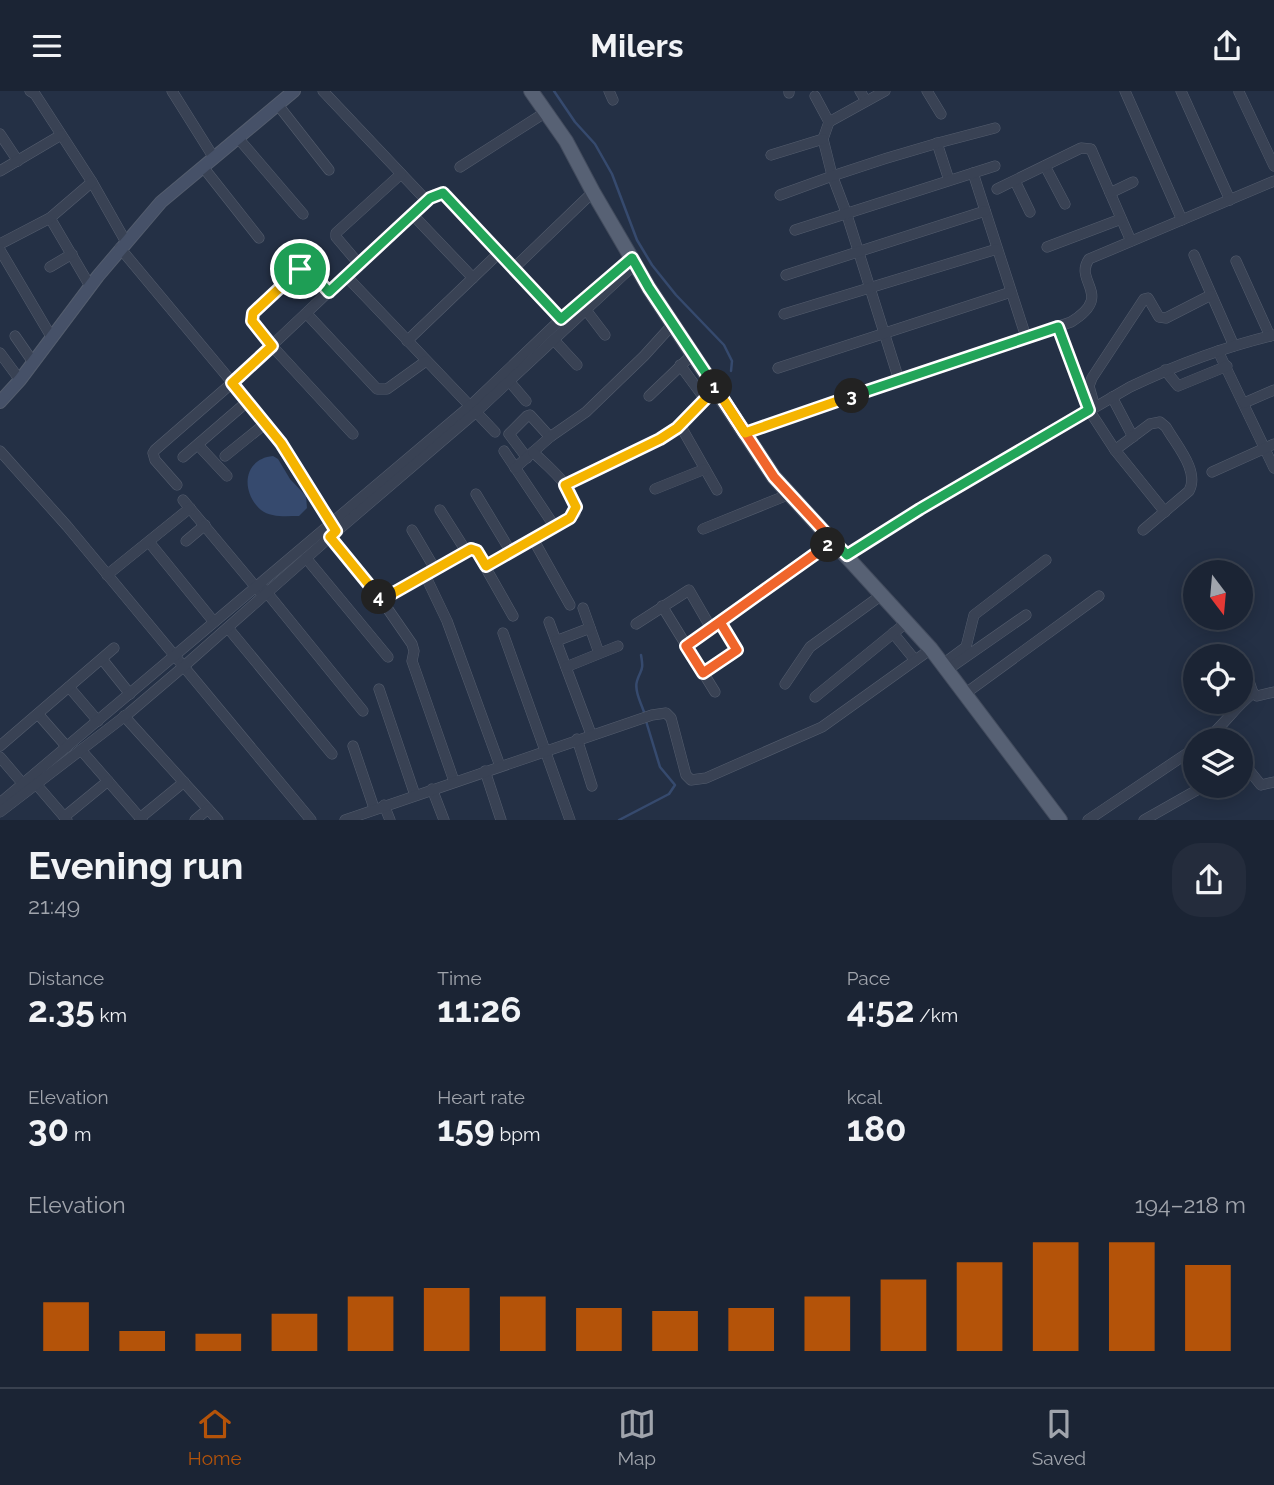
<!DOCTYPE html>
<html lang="en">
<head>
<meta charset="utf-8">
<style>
  :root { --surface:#1b2434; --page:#242c3c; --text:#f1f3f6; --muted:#a0a4ac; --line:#39414f; --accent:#b45309 }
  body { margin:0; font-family:Raleway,sans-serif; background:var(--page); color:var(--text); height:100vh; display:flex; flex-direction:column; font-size:26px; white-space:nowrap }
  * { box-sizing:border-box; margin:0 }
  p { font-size:23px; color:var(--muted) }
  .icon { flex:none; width:38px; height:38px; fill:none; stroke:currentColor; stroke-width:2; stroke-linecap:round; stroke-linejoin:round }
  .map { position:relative; height:729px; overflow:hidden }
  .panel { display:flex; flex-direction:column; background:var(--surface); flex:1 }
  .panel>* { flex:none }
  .needle { width:46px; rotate:164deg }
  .fabs { position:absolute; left:1183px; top:469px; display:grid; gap:14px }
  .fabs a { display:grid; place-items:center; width:70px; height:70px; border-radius:50%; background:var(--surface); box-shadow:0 4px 18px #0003,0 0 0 2px var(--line); font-size:35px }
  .pin { position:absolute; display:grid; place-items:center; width:60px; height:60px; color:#fff; margin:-30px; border:4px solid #fff; border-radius:50%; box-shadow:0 2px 7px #0007 }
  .km { position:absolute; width:35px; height:35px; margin:-18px; border-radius:50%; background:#222; color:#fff; font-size:19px; line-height:35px; text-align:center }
  .round { display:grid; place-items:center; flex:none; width:74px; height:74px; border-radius:28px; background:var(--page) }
  .summary { display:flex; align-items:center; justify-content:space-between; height:119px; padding:0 28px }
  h1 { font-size:38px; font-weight:700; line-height:52px }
  .stats { display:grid; grid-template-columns:repeat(3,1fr); gap:10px; height:119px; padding:7px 28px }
  .stats div { display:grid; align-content:center }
  .stats b { font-size:35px; font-weight:700 }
  .stats small { font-size:19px; font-weight:400 }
  .stats p { font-size:19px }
  .chart { height:196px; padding:14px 28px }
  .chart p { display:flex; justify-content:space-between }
  .chart svg { width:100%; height:126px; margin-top:7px; stroke:var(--accent); stroke-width:6 }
  header { display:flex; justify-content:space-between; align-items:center; height:91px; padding:0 28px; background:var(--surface); font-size:32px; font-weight:700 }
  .dock { display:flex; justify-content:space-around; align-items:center; height:98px; border-top:2px solid var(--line); background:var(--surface); font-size:19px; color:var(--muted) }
  .dock a { display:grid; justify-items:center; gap:4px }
  .dock .current { color:var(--accent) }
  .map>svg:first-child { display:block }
  .water { fill:#364a6e }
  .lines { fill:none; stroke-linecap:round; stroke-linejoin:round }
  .stream { stroke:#364a6e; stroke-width:2.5 }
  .street-casing { stroke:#545d6e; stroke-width:11 }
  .secondary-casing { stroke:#545d6e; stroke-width:14 }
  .primary-casing { stroke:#424b5d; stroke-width:16 }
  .street { stroke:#394254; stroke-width:10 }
  .secondary { stroke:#465168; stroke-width:12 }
  .primary { stroke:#576174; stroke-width:14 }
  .split-1-casing { stroke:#fff; stroke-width:14 }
  .split-2-casing { stroke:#fff; stroke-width:14 }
  .split-3-casing { stroke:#fff; stroke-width:14 }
  .split-4-casing { stroke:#fff; stroke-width:14 }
  .split-5-casing { stroke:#fff; stroke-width:14 }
  .split-1 { stroke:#22a559; stroke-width:9 }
  .split-2 { stroke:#f0652b; stroke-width:9 }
  .split-3 { stroke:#22a559; stroke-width:9 }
  .split-4 { stroke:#f5b400; stroke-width:9 }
  .split-5 { stroke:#f5b400; stroke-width:9 }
</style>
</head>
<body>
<header><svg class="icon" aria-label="menu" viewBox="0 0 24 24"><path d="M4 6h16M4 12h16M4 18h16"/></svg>Milers<svg class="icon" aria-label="share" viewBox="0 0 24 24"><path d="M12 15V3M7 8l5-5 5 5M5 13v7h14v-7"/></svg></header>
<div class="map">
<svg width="1274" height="729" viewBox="0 0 1274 729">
  <rect width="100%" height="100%" fill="#243045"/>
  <path class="water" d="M 273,365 L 278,368 L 290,388 L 306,405 L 307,417 L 299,425 C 287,425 271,427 261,419 C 241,402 242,368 273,365 Z"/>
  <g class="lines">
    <g class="stream">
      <polyline points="554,0 575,31 595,53 612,83 637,149 652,174 676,204 724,254 732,270 731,280"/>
      <path d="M 641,564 C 644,581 641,577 637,590 C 634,600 642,614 645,624"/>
      <polyline points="619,729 669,703 675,694 660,676 646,630"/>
    </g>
    <g class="street-casing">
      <g id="street">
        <polyline points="30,0 35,3 92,91 126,151"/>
        <polyline points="172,0 214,67"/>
        <polyline points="323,0 426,109"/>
        <polyline points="609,0 613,9"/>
        <polyline points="789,0 789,2"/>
        <polyline points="860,0 866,10"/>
        <polyline points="885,0 829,31 823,48 832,84 846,121 899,289"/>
        <polyline points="927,0 941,23"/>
        <polyline points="1125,0 1182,129"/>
        <polyline points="1181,0 1230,109"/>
        <polyline points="1239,1 1274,75"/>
        <polyline points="815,5 829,31"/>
        <polyline points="278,14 329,79"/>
        <polyline points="0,43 18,70"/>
        <polyline points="238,47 303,123"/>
        <polyline points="937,52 949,89"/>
        <polyline points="771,64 823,48"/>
        <polyline points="1045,75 1065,113"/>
        <polyline points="203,76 259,147"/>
        <polyline points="460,76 546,21"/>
        <polyline points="0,80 61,44"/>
        <polyline points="973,82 1026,246"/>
        <polyline points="1015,90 1030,121"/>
        <polyline points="997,98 1081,57 1091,58 1131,150"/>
        <polyline points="1110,102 1133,91"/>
        <path d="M 780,104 C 851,77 922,55 995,37"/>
        <polyline points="412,123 473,187"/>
        <polyline points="50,127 90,195"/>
        <polyline points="795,139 995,75"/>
        <polyline points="0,153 50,127 92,91"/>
        <polyline points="1047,156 1121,128"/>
        <polyline points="120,157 266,332 334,437"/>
        <polyline points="0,159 52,247"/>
        <polyline points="1194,164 1234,255"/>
        <polyline points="1236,170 1270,245"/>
        <polyline points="359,173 336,146 336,142 401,83"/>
        <polyline points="50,176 72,163"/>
        <polyline points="514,177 593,101"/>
        <polyline points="786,184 985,120"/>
        <polyline points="346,185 470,315"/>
        <polyline points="329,202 305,176 253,222 252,230 272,255 353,343"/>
        <polyline points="586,219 605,244"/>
        <polyline points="307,223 377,298 387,298 426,270"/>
        <polyline points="784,223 997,158"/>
        <polyline points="1058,236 1089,319 1115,359 1165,421"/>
        <polyline points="15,245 33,271"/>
        <polyline points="554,249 577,274"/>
        <polyline points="407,250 500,161"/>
        <polyline points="1218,260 1274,377"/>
        <polyline points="0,262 20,289"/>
        <polyline points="680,274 705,308"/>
        <polyline points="778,277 1011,201"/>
        <polyline points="1165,279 1178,295 1227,275"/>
        <polyline points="509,290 526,310"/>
        <polyline points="649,305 693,263"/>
        <polyline points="1112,306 1133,346"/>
        <polyline points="1244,312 1274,299"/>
        <polyline points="1094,313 1089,295 1092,287 1144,208 1148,207 1159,226 1166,227 1211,204"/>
        <polyline points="476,321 495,341"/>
        <polyline points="680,334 717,399"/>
        <path d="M 745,342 L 1071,231 C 1115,204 1073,191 1089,168 L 1274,90"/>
        <polyline points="198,354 227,385"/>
        <path d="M 1115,359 L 1150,333 L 1160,331 L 1166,336 C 1176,354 1200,380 1189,400 L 1143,439"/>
        <polyline points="0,360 67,435 311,729"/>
        <polyline points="504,360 555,436"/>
        <polyline points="225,365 266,332"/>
        <polyline points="183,366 248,310"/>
        <polyline points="527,367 509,343 527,325 530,324 550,346"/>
        <polyline points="515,377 550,346 586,321 644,265 673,233"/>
        <polyline points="1212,381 1274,353"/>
        <path d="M 177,394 L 155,369 L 153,362 L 155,359 L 232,292 L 426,109 C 433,103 440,100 448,105 L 565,233"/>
        <polyline points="565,394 660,348 677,337 716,297"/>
        <polyline points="655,398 705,378"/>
        <polyline points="476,403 511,461"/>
        <polyline points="183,409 259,500"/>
        <polyline points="440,419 466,460"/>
        <polyline points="703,438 790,403"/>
        <polyline points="412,439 435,478"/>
        <polyline points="330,446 385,514 412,553 414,560 412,570 454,690"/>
        <polyline points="533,448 570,514"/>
        <polyline points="186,450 205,434"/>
        <polyline points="149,451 214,531"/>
        <path d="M 847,464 L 920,418 L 1130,296 C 1176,274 1224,256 1274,244"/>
        <polyline points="306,467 388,566"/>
        <path d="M 486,475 L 575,423 C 580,400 547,375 533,361"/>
        <polyline points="107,484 190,417"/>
        <polyline points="425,484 447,530 500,675"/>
        <polyline points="264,498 363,620"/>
        <polyline points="381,509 466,460 475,458 513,525"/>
        <polyline points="662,515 715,601"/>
        <polyline points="583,517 599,562"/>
        <polyline points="549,531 591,643"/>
        <polyline points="636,533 689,499 711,537"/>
        <polyline points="228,537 332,663"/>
        <polyline points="503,542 570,729"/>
        <polyline points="893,542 915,569"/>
        <polyline points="556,550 590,537"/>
        <polyline points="686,555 833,450"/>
        <polyline points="102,568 130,603"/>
        <polyline points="1242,570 1253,602 1257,605 1274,601"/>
        <polyline points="943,573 966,556 974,524 1046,469"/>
        <polyline points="566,576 618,555"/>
        <polyline points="947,579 1026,524"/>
        <polyline points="703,582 737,559 720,531"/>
        <polyline points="785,593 810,556 883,503"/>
        <polyline points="69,596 98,630"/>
        <polyline points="379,598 415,704"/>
        <polyline points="966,602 1099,505"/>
        <polyline points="815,606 907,531"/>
        <polyline points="38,623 67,656"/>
        <polyline points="124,625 218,729"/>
        <polyline points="577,648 592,695"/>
        <path d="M 1206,649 C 1223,635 1235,616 1253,602"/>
        <polyline points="0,655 114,557"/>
        <polyline points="353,655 374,717"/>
        <polyline points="81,659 142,729"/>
        <polyline points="0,666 23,693"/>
        <polyline points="1241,675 1248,678 1261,694 1274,691"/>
        <polyline points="485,680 501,729"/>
        <polyline points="36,693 67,729"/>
        <polyline points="432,698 444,729"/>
        <polyline points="0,712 470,315 561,228 632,167"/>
        <polyline points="384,714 390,729"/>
        <polyline points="0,721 129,622 183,576 330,446 476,321 635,173"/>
        <polyline points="64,726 108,690"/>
        <polyline points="140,727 184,691"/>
        <polyline points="195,729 208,718"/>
        <polyline points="345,729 652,624 666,622 671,627 686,684 691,689 706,687 822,636 931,558"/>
        <polyline points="1088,729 1195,657"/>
        <polyline points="1144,729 1204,695"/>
      </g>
    </g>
    <g class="secondary-casing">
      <polyline id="secondary" points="0,311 20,289 98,185 161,111 294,0"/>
    </g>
    <g class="primary-casing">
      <polyline id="primary" points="531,0 566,50 593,101 649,197 774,386 931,558 1060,729"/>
    </g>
    <use href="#street" class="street"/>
    <use href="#secondary" class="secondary"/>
    <use href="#primary" class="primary"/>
  </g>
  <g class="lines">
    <g class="split-1-casing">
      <polyline id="split-1" points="300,178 304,176 308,178 329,201 430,107 443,102 561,228 632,167 649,197 715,296"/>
    </g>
    <g class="split-2-casing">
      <polyline id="split-2" points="715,296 774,386 833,450 720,531 737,559 703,582 686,555 828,454"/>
    </g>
    <g class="split-3-casing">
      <polyline id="split-3" points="828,454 833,450 847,464 920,418 1089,319 1058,236 852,305"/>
    </g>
    <g class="split-4-casing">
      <polyline id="split-4" points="379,506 381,509 471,458 477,460 486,475 570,427 576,416 565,394 660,348 677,337 716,297 745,342 852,305"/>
    </g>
    <g class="split-5-casing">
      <polyline id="split-5" points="300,178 253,222 252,230 272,255 232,292 281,352 336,440 330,446 379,506"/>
    </g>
    <use href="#split-1" class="split-1"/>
    <use href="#split-2" class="split-2"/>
    <use href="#split-3" class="split-3"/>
    <use href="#split-4" class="split-4"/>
    <use href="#split-5" class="split-5"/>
  </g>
</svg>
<div class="fabs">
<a><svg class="needle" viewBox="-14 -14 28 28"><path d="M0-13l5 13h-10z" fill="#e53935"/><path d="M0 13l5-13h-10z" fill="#a0a4ac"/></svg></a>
<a><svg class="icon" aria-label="locate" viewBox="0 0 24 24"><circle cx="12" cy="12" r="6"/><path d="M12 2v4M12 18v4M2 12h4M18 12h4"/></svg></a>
<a><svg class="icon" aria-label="layers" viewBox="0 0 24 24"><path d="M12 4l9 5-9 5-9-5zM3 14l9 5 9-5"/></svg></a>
</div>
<div class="pin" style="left:300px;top:178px;background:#1e9e55"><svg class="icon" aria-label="arrive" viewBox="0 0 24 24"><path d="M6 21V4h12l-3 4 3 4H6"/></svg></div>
<b class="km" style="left:715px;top:296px">1</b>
<b class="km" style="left:828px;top:454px">2</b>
<b class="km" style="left:852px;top:305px">3</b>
<b class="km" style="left:379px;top:506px">4</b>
</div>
<section class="panel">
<div class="summary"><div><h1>Evening run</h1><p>21:49</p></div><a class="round"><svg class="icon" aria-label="share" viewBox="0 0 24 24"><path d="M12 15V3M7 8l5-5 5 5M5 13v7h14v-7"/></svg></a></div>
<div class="stats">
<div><p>Distance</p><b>2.35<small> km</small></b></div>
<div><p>Time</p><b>11:26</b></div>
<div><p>Pace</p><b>4:52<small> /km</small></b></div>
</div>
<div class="stats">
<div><p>Elevation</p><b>30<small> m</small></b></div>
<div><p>Heart rate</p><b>159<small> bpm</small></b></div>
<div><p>kcal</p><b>180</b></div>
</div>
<div class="chart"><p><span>Elevation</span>194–218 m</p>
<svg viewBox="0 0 160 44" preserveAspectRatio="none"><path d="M5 44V27M15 44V37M25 44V38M35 44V31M45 44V25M55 44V22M65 44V25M75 44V29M85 44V30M95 44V29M105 44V25M115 44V19M125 44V13M135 44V6M145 44V6M155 44V14"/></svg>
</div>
</section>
<nav class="dock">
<a class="current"><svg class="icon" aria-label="home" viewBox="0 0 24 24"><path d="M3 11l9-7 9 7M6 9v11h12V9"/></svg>Home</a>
<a><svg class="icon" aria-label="map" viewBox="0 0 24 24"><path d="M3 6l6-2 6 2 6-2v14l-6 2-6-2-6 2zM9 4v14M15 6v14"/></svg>Map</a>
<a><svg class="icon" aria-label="saved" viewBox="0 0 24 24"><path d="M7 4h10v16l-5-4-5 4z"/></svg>Saved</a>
</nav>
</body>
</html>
